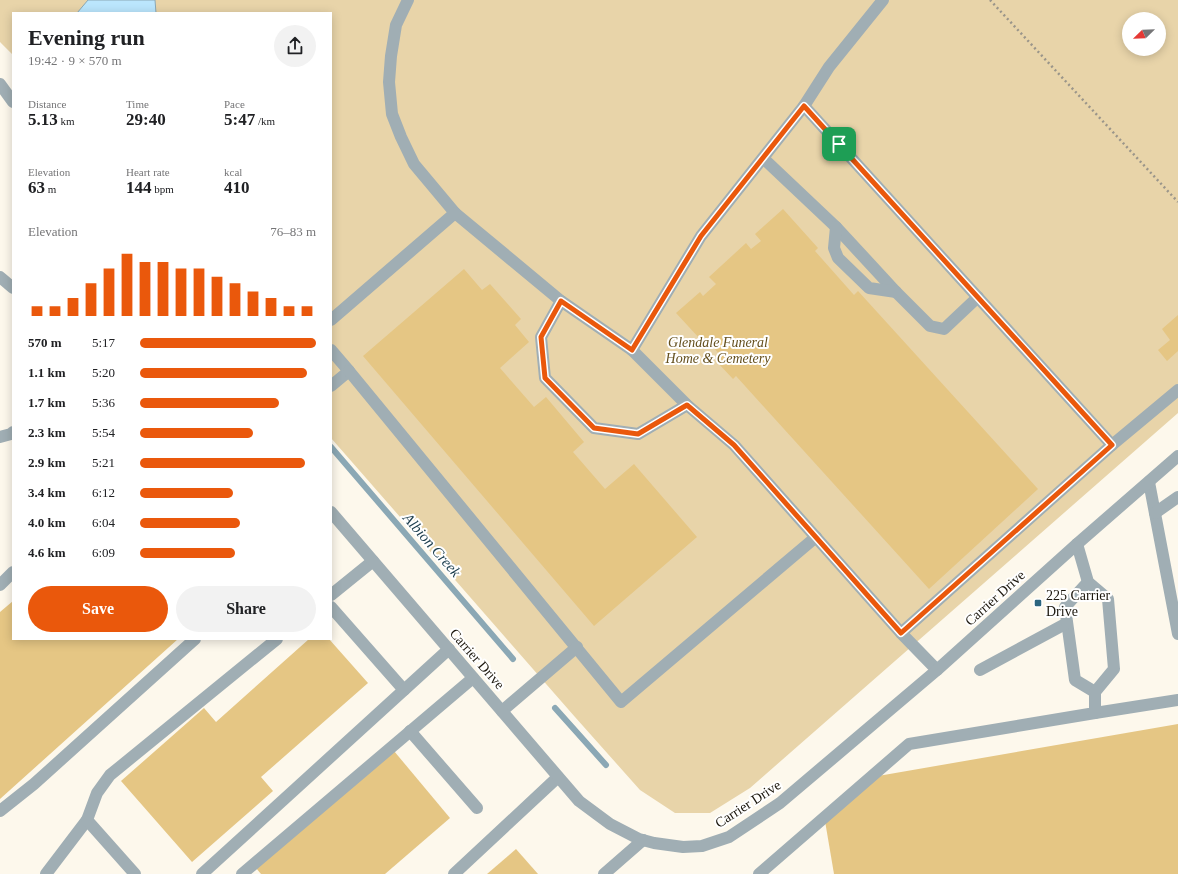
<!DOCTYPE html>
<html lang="en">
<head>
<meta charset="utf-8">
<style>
  :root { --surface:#fff; --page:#f2f2f2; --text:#202124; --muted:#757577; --accent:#ea580c }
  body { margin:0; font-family:Georgia,serif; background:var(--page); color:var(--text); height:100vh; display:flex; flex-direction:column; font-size:15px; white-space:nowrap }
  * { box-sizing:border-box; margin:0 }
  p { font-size:13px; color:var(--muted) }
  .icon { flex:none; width:22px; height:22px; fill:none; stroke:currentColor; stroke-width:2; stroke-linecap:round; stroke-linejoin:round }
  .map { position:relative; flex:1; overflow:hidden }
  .side { position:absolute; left:12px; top:12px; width:320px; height:628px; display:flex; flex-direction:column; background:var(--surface); border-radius:0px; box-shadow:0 2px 10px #0003 }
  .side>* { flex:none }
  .needle { width:26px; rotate:247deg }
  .fabs { position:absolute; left:1122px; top:12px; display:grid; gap:8px }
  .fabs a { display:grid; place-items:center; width:44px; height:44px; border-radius:50%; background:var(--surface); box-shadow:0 2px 10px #0003; font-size:20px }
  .pin { position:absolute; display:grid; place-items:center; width:34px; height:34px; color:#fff; margin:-17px; border-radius:8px; box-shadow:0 2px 6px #0006 }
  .round { display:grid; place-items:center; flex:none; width:42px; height:42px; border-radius:21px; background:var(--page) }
  .headline { display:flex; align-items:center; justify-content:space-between; height:68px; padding:0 16px }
  h1 { font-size:22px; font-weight:800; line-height:30px }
  .metrics { display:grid; grid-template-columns:repeat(3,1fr); gap:6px; height:68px; padding:4px 16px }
  .metrics div { display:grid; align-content:center }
  .metrics b { font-size:17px; font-weight:800 }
  .metrics small { font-size:11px; font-weight:400 }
  .metrics p { font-size:11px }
  .chart { height:112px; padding:8px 16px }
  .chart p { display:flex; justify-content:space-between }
  .chart svg { width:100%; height:72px; margin-top:4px; stroke:var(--accent); stroke-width:6 }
  .primary-button { display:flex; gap:8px; margin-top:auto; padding:8px 16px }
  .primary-button a { flex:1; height:46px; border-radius:24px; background:var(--accent); color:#fff; font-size:16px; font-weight:800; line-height:46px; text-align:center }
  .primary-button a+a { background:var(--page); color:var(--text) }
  ul { padding:0 16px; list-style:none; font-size:13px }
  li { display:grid; grid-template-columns:64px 48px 1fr; align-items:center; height:30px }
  li i { height:10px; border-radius:5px; background:var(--accent) }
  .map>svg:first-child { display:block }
  .green { fill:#e8d4a9; fill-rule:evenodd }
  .water { fill:#bbe6fd; stroke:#8ba8b5 }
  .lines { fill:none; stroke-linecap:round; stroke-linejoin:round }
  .stream { stroke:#8ba8b5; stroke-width:6 }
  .building { fill:#e5c684 }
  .path { stroke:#9a958a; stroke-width:2.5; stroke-dasharray:2 3; stroke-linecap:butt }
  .lane { stroke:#a0aeb4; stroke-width:12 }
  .street { stroke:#a0aeb4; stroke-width:12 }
  .route-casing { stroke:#fff; stroke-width:8 }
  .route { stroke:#ea580c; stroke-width:5 }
  .poi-dot { fill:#2c657f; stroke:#fff; stroke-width:1.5 }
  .labels { text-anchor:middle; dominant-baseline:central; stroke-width:4; stroke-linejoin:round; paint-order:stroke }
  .park-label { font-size:14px; font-style:italic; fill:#644f1d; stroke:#fff }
  .poi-label { font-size:14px; fill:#1b160c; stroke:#fff; text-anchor:start }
  .street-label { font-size:14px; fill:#1b160c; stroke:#fff }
  .water-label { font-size:15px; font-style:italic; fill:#1b3d4d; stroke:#fff }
</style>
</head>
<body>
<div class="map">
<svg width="1178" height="874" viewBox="0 0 1178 874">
  <rect width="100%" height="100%" fill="#fdf8ec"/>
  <path class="green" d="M 0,0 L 1178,0 L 1178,413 L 750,788 L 710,813 L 675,813 L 640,790 L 575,717 L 331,438 L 331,13 L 13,13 L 13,55 L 0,42 ZM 1129,19 L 1159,19 L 1159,49 L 1129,49 Z"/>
  <polygon class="water" points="88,0 155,0 156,13 77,13"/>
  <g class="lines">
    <g class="stream">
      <polyline points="331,447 513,659"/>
      <polyline points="555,708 606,765"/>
    </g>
  </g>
  <g class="building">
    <polygon points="783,209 818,248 815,251 854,295 858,291 1038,489 929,589 736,376 733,379 716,361 721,356 703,336 700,339 676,313 700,292 703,296 716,284 709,277 746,243 751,249 761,241 755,234"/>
    <polygon points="464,269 482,290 490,284 521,319 515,325 529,342 500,368 534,407 546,397 584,442 573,452 605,489 634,464 697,537 594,626 363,356"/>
    <polygon points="1178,315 1178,351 1167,361 1158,350 1170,340 1162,329"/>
    <polygon points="13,601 13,639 178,639 0,799 0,612"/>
    <polygon points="309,639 329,639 368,683 261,777 273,791 192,862 121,781 204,708 216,722"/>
    <polygon points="1178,724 1178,874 834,874 825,821 878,776"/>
    <polygon points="394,751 450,818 385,874 261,874 256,868"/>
    <polygon points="516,849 538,874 487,874"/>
  </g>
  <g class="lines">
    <polyline class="path" points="990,0 1178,202"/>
    <g class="lane">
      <polyline points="408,0 396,25 391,56 389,82 392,114 401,137 414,164 455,213 561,301 632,350 687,405 734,445 901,633 937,670"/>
      <polyline points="0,84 13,102"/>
      <polyline points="804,106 1112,445"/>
      <polyline points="763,158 836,227 896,292 930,326 944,329 978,297"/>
      <polyline points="836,227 834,248 838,258 869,288 896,292"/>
      <polyline points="0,277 13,288"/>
      <polyline points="561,301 541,337 545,378 594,428 638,434 687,405"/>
      <polyline points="331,320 455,213"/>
      <polyline points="331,350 349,371 331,386"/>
      <polyline points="632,350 701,236 804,106 829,67 883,0"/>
      <polyline points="349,371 621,702 816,537"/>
      <polyline points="0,437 11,434 13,432"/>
      <polyline points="1149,482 1178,634"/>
      <polyline points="1155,513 1178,497"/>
      <polyline points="1088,582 1065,607 1075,680 1095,692"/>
      <polyline points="0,585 13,572"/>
      <polyline points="331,595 373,561"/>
      <polyline points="331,607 404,690"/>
      <polyline points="901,633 1112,445 1178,390"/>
      <polyline points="980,670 1067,623"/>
      <polyline points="502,711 577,647"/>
      <polyline points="1095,713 1178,700"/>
      <polyline points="410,731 477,808"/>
      <polyline points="0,811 34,784 195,639"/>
      <polyline points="46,874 87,820"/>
      <polyline points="135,874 87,820 97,793 110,775 277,639"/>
      <polyline points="202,874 449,649"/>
      <polyline points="242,874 473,678"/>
      <polyline points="454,874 558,777"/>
      <polyline points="604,874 643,840"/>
      <polyline points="759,874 909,744 1095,713 1095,692 1114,669 1108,599 1088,582 1077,544"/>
    </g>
    <polyline class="street" points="331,512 579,801 610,824 639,839 654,843 683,847 702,846 729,837 780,803 937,670 1077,544 1178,456"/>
  </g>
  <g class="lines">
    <g class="route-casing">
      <polygon id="route" points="804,106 1112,445 901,633 734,445 687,405 638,434 594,428 545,378 541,337 561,301 632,350 701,236"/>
    </g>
    <use href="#route" class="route"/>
  </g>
  <rect class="poi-dot" x="1034" y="599" width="8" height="8" rx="2"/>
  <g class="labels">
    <g class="park-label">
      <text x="718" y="342">Glendale Funeral<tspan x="718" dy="16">Home &amp; Cemetery</tspan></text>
    </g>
    <g class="poi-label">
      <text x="1046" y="595">225 Carrier<tspan x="1046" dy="16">Drive</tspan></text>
    </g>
    <g class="street-label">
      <text transform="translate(995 598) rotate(-42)">Carrier Drive</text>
      <text transform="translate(477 659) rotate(49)">Carrier Drive</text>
      <text transform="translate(748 804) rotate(-33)">Carrier Drive</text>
    </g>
    <g class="water-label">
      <text transform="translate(432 545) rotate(49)">Albion Creek</text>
    </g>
  </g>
</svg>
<div class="fabs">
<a><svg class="needle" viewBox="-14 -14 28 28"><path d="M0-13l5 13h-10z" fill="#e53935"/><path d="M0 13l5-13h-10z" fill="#757577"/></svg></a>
</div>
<div class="pin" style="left:839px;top:144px;background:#1e9e55"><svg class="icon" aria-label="arrive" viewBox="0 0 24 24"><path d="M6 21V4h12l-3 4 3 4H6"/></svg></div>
<section class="side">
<div class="headline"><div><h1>Evening run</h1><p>19:42 · 9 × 570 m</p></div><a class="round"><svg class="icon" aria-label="share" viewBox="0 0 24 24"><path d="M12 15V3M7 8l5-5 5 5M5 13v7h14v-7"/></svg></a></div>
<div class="metrics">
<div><p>Distance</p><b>5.13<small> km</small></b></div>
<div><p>Time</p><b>29:40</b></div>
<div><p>Pace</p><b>5:47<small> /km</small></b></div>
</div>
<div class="metrics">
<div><p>Elevation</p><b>63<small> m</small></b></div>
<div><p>Heart rate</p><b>144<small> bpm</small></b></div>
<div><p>kcal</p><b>410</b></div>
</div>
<div class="chart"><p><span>Elevation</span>76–83 m</p>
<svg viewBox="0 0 160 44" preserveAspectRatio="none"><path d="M5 44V38M15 44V38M25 44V33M35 44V24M45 44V15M55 44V6M65 44V11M75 44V11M85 44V15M95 44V15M105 44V20M115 44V24M125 44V29M135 44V33M145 44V38M155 44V38"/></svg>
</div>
<ul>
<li><b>570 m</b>5:17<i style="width:100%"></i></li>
<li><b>1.1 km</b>5:20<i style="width:95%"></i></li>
<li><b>1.7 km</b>5:36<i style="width:79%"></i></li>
<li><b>2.3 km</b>5:54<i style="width:64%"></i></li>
<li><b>2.9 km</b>5:21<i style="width:94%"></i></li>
<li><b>3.4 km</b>6:12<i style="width:53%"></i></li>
<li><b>4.0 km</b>6:04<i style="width:57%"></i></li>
<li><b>4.6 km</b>6:09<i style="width:54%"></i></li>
</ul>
<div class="primary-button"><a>Save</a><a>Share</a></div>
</section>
</div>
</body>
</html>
